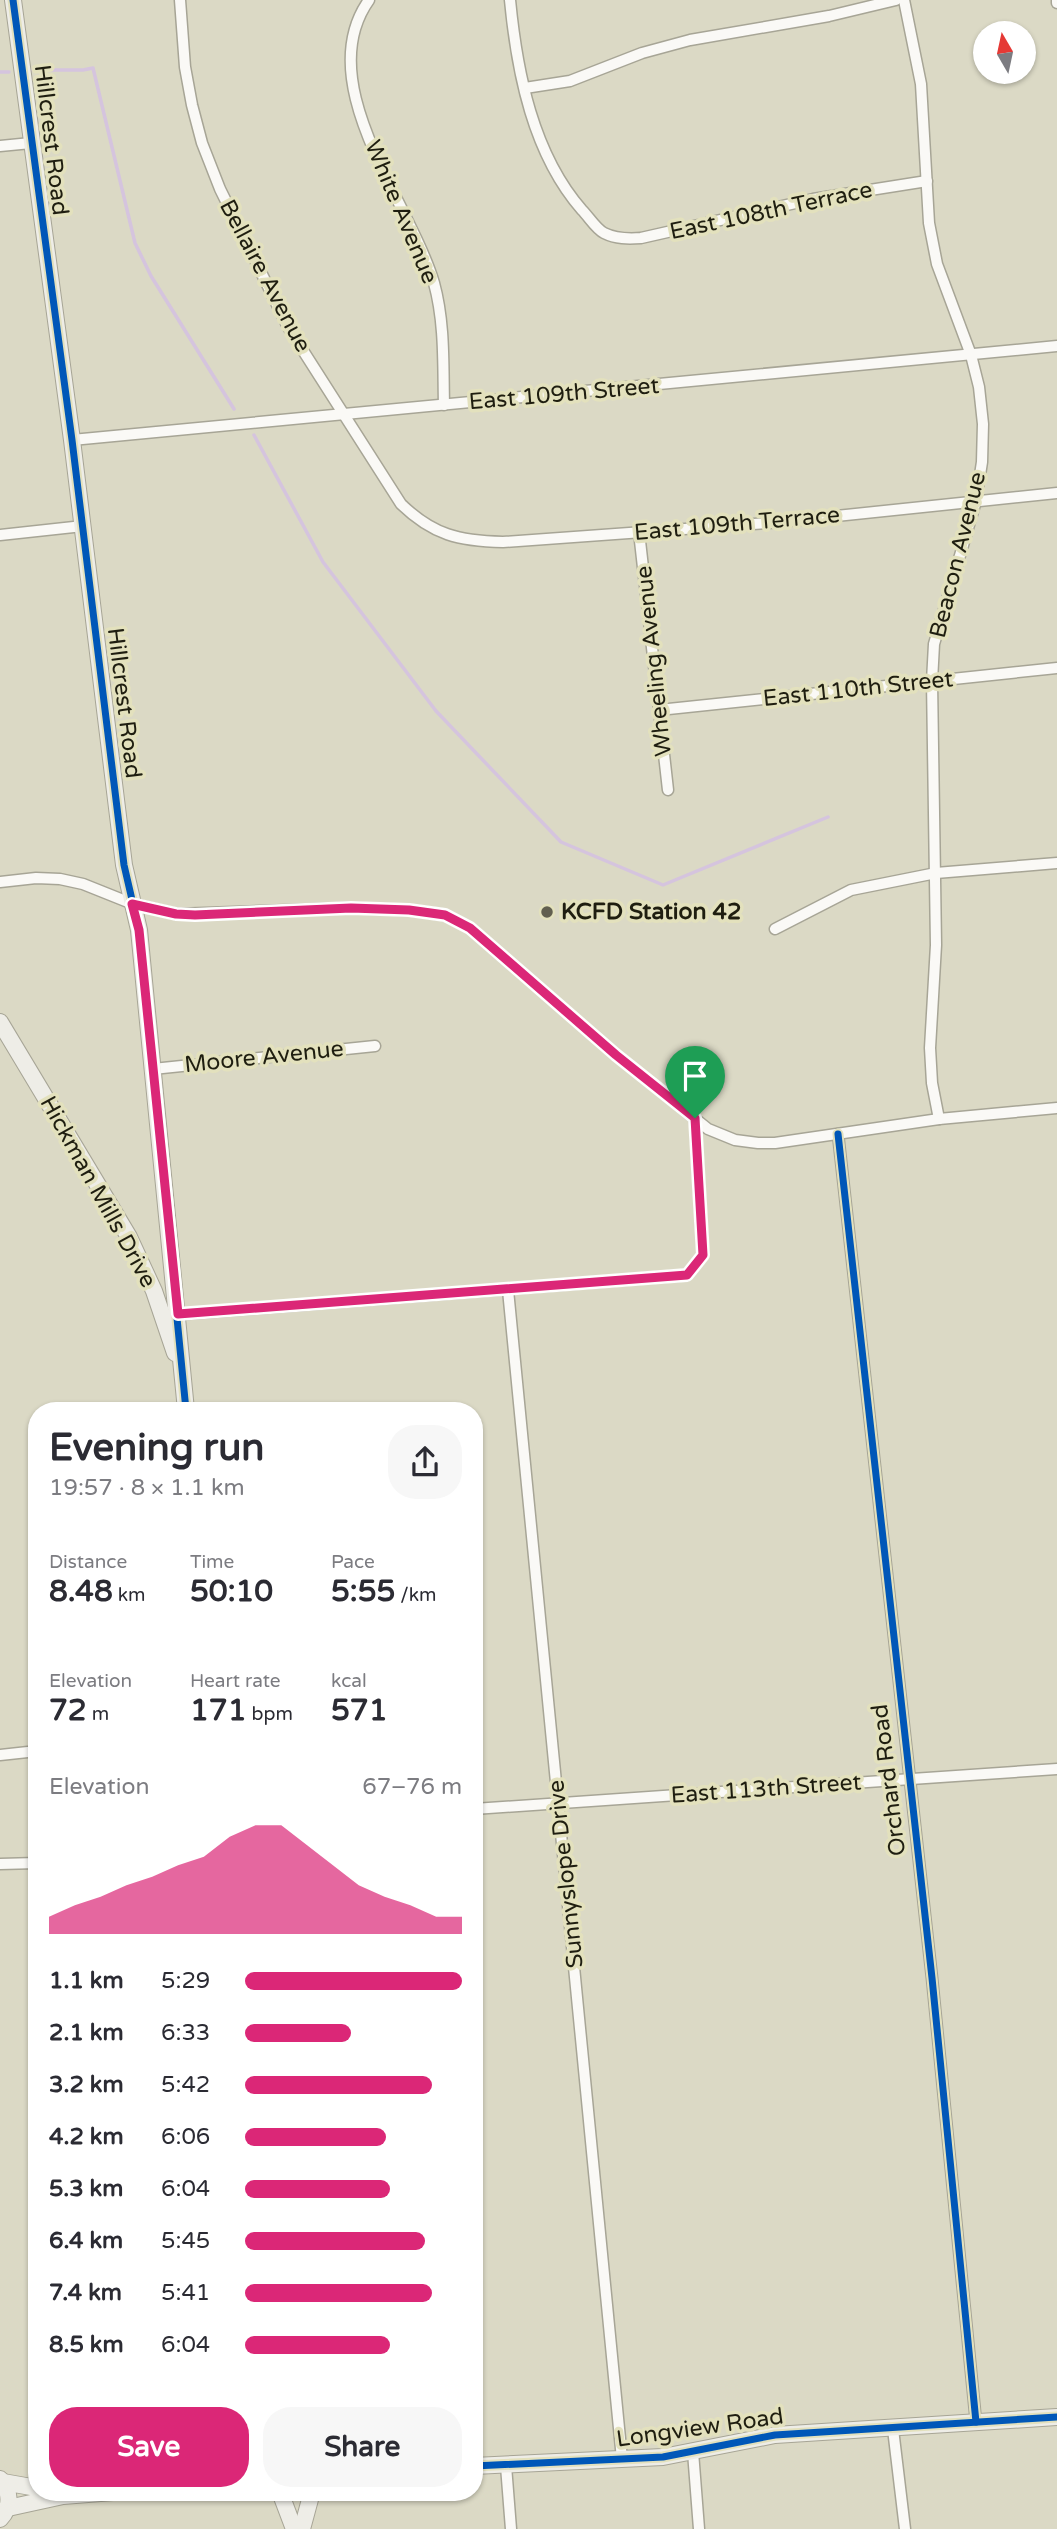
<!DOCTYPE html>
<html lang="en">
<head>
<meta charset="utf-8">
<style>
  :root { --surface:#fff; --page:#f7f7f7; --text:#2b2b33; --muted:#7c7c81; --accent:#db2777 }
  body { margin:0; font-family:"Varela Round",sans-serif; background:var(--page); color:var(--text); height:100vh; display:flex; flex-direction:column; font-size:26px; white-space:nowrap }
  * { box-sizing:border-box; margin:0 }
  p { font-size:23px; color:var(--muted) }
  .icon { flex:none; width:38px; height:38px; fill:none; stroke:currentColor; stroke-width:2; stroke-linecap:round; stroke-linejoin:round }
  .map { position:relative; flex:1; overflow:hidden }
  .side { position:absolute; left:28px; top:1402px; width:455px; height:1099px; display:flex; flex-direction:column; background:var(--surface); border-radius:28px; box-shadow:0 2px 5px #0004 }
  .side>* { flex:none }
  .needle { width:46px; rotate:351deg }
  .fabs { position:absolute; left:973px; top:21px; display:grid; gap:14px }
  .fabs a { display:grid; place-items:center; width:63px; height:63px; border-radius:50%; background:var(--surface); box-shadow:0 2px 5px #0004; font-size:35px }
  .pin { position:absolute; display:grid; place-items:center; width:60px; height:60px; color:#fff; margin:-72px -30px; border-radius:50% 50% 50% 0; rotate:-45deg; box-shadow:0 0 7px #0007 }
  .pin .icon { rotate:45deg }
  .round { display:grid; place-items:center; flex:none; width:74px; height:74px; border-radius:28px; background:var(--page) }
  .headline { display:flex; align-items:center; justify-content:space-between; height:119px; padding:0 21px }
  h1 { font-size:38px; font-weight:800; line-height:52px }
  .stats { display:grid; grid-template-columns:repeat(3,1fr); gap:10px; height:119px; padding:7px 21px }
  .stats div { display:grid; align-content:center }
  .stats b { font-size:30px; font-weight:800 }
  .stats small { font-size:19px; font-weight:400 }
  .stats p { font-size:19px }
  .chart { height:196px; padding:14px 21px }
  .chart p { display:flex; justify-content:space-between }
  .chart svg { width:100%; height:126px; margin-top:7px; fill:var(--accent); opacity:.7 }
  .action { display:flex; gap:14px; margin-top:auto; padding:14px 21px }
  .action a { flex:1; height:80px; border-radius:28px; background:var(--accent); color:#fff; font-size:28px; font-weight:800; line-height:80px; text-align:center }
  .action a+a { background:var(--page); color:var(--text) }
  ul { padding:0 21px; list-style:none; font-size:23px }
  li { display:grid; grid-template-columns:112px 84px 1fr; align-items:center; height:52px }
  li i { height:18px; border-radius:9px; background:var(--accent) }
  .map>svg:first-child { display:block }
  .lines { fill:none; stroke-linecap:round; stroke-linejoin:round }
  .stream { stroke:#d5c4de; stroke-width:3.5 }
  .street-casing { stroke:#a7a596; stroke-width:13 }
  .secondary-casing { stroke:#a7a596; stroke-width:18 }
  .street { stroke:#faf9f6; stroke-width:10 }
  .secondary { stroke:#eeede7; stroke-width:16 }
  .cycleway-casing { stroke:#e3e1bd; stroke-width:11 }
  .cycleway { stroke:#0057b8; stroke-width:7 }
  .route-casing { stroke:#fff; stroke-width:14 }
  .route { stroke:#db2777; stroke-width:9 }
  .poi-dot { fill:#615f4f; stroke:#e3e1bd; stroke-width:2.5 }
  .labels { text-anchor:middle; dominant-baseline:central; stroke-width:7; stroke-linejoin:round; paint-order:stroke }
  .street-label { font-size:23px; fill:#1f1e10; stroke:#e3e1bd }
  .poi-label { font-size:23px; font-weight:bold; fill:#1f1e10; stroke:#e3e1bd; text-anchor:start }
</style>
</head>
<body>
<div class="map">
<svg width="1057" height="2529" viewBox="0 0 1057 2529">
  <rect width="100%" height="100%" fill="#dbd9c5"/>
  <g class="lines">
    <g class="stream">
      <polyline points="32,70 83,70 93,68 135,243 151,276 234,409"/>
      <polyline points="0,72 9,72"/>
      <polyline points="254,435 323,562 436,711 561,842 663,885 828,817"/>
    </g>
    <g class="street-casing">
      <g id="street">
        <path d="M 180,0 L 185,67 L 192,105 L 202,143 L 220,189 L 288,327 L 401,504 C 433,535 459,541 503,542 L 769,523 L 1057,493"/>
        <path d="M 369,0 C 310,83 410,202 434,283 C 445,323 443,365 444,405"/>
        <path d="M 510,0 C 517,73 533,154 582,210 C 589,217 596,229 604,233 C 616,239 628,239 641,238 L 813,199 L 927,181"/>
        <polyline points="904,0 921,84 929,223 937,264 971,355 979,387 983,424 982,462 976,501 934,644 932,681 936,945 930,1048 932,1083 939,1119"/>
        <polyline points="1057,0 1057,3"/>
        <polyline points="525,88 570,81 642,53 690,40 829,16 896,0"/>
        <polyline points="0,146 31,143"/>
        <polyline points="72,440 1057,346"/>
        <polyline points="639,532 668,790"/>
        <polyline points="0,535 83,526"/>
        <polyline points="659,710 1057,668"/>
        <polyline points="0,882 36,878 60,879 83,884 133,904 176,914 351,908 409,910 445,915 470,928 616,1055 708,1129 735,1140 758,1143 775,1143 939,1119 1057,1108"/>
        <polyline points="775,929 851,890 936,873 1057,863"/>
        <polyline points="153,1069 375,1046"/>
        <polyline points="838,1134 932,1978 976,2422"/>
        <polyline points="508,1290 622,2459"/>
        <polyline points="172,1315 687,1275 703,1255 695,1118"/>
        <polyline points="0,1755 37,1751"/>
        <polyline points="474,1809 1057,1769"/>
        <polyline points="0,1864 37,1863"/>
        <polyline points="893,2429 905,2529"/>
        <polyline points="693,2452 699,2529"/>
        <polyline points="506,2466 511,2529"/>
      </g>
    </g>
    <g class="secondary-casing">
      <g id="secondary">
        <polyline points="13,0 72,440 124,865 139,930 186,1410"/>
        <polyline points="0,1022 129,1237 154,1291 175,1353"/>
        <polyline points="474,2466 663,2457 775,2435 1057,2417"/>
        <path d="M 0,2479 C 11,2492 12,2506 0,2519"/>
        <polyline points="3,2482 37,2488"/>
        <polyline points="280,2492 294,2529"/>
        <polyline points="8,2508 63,2496 113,2492"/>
        <polyline points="302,2529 312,2492"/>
      </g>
    </g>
    <use href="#street" class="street"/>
    <use href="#secondary" class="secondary"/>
    <g class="cycleway-casing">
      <g id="cycleway">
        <polyline points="13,0 72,440 124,865 139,930 186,1410"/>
        <polyline points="838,1134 932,1978 976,2422"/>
        <polyline points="474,2466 663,2457 775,2435 1057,2417"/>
      </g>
    </g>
    <use href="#cycleway" class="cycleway"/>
  </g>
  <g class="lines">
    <g class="route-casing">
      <polygon id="route" points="132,904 176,914 195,915 351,908 409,910 445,915 470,928 616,1055 695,1118 703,1255 687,1275 178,1314 139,930"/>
    </g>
    <use href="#route" class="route"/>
  </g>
  <circle class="poi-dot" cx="547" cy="912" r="7"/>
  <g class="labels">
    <g class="street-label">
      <text transform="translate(51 140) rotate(83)">Hillcrest Road</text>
      <text transform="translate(771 211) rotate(-12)">East 108th Terrace</text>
      <text transform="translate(401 212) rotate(67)">White Avenue</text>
      <text transform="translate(265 276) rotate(62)">Bellaire Avenue</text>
      <text transform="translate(564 394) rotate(-5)">East 109th Street</text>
      <text transform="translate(737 524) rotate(-5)">East 109th Terrace</text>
      <text transform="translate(958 555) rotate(-76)">Beacon Avenue</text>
      <text transform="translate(654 661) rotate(-96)">Wheeling Avenue</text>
      <text transform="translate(858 689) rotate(-6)">East 110th Street</text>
      <text transform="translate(124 703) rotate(83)">Hillcrest Road</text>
      <text transform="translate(264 1057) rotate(-6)">Moore Avenue</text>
      <text transform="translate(98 1192) rotate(61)">Hickman Mills Drive</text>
      <text transform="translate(889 1780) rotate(-97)">Orchard Road</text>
      <text transform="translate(766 1789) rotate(-4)">East 113th Street</text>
      <text transform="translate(566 1874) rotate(-96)">Sunnyslope Drive</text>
      <text transform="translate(700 2428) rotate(-8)">Longview Road</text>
    </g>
    <g class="poi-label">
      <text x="561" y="912">KCFD Station 42</text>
    </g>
  </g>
</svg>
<div class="fabs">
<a><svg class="needle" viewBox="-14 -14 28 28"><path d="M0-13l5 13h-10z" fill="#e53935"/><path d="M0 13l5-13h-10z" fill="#7c7c81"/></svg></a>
</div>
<div class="pin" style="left:695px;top:1118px;background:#1e9e55"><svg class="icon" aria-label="arrive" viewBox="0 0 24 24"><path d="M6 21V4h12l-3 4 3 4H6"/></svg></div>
<section class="side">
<div class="headline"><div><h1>Evening run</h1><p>19:57 · 8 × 1.1 km</p></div><a class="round"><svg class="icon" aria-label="share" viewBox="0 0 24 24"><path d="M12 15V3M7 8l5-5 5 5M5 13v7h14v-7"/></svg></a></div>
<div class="stats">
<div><p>Distance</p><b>8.48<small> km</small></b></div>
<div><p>Time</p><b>50:10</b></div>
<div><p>Pace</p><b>5:55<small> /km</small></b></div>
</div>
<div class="stats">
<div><p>Elevation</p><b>72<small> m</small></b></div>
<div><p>Heart rate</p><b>171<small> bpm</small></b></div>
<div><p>kcal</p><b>571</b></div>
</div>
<div class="chart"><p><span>Elevation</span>67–76 m</p>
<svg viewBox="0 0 160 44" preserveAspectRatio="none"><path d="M0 44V38L10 34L20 31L30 27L40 24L50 20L60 17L70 10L80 6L90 6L100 13L110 20L120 27L130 31L140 34L150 38L160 38V44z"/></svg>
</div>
<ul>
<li><b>1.1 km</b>5:29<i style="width:100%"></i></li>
<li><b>2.1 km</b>6:33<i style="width:49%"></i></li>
<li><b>3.2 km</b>5:42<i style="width:86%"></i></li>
<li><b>4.2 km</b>6:06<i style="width:65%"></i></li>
<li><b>5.3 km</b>6:04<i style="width:67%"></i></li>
<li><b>6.4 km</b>5:45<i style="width:83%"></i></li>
<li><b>7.4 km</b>5:41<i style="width:86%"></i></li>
<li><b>8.5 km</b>6:04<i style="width:67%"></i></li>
</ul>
<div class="action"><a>Save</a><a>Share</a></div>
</section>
</div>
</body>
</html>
